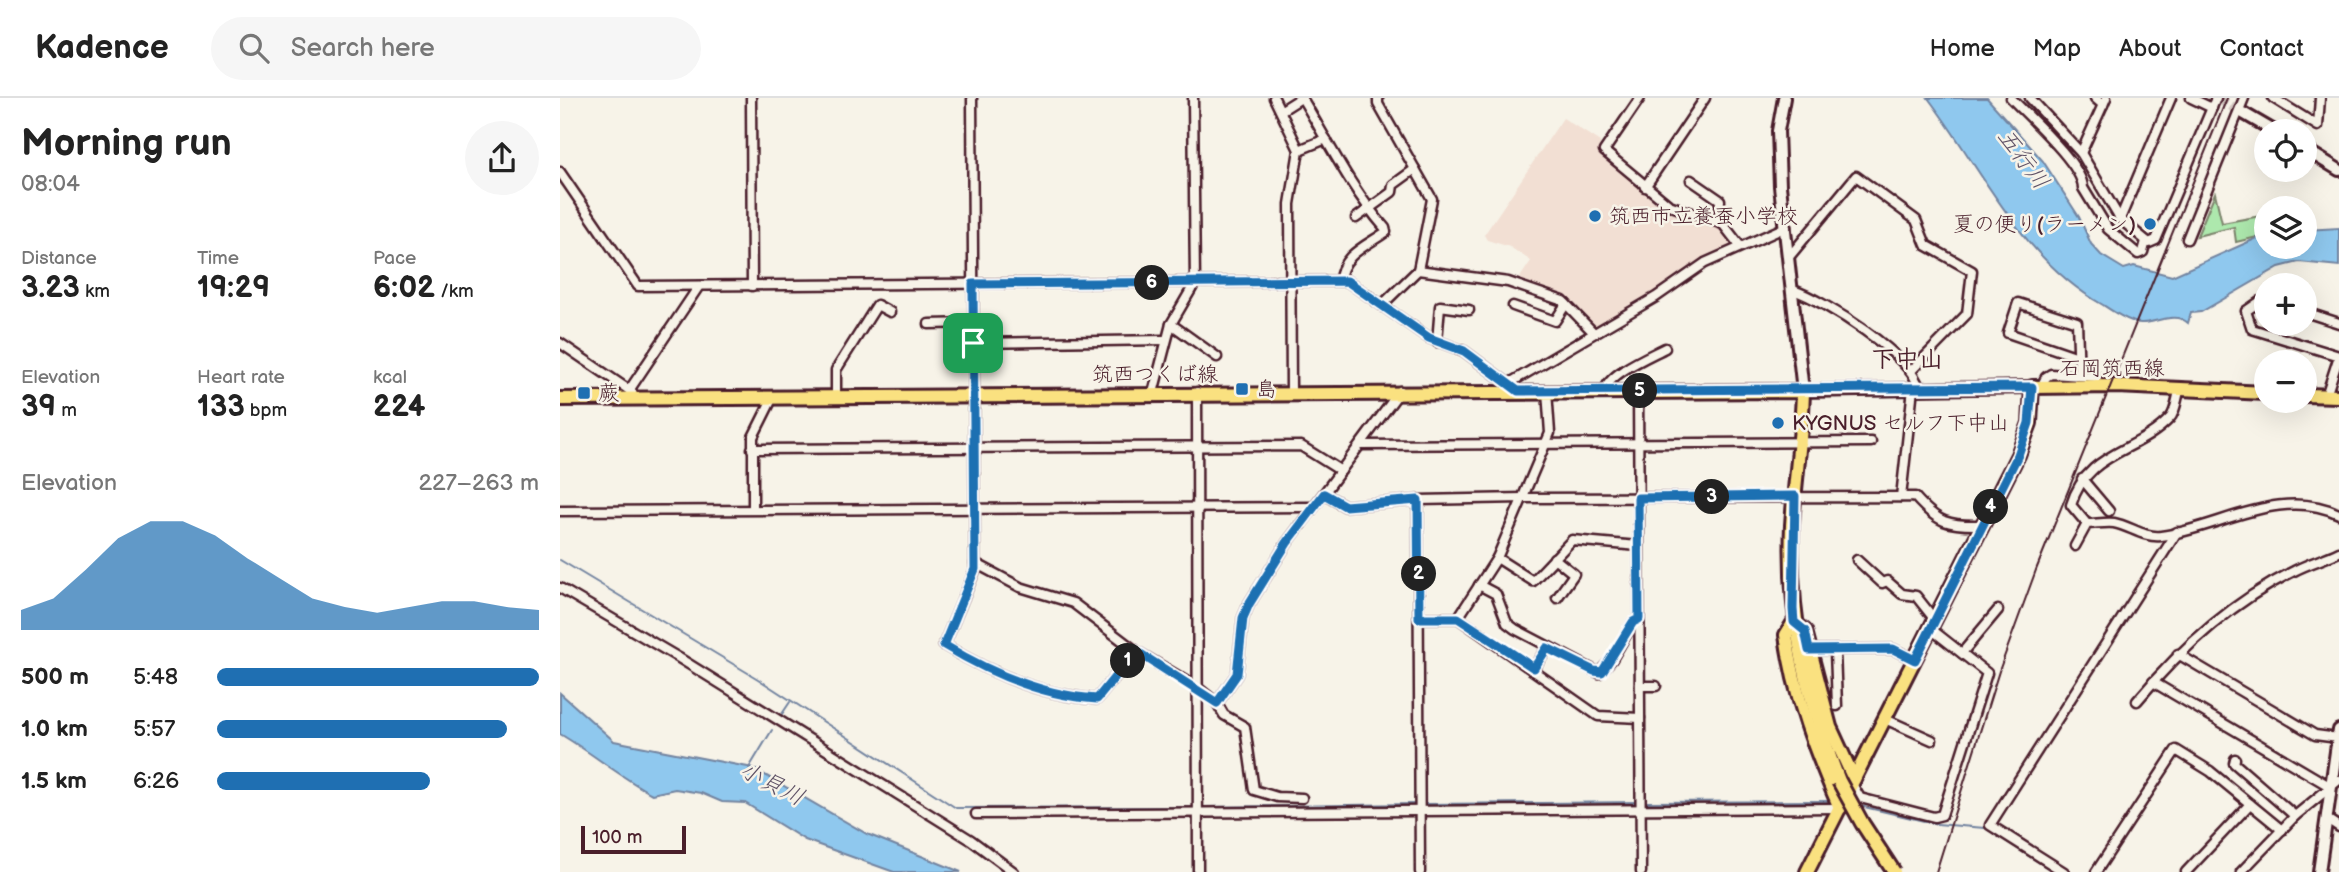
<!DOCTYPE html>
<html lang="en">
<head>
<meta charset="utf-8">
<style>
  :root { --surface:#fff; --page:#f6f6f6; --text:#222; --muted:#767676; --line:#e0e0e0; --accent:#1f6fb2 }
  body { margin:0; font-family:"Balsamiq Sans","Klee One",sans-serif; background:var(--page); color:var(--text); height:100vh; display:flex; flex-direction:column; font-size:26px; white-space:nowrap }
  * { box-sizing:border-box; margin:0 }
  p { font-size:23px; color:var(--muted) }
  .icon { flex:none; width:38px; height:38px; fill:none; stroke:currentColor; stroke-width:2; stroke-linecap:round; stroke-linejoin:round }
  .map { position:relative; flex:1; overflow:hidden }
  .details { display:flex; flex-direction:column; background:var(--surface); width:560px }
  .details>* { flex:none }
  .fabs { position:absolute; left:1694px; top:21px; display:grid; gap:14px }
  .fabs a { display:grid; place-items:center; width:63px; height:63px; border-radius:50%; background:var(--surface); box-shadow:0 7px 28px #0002; font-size:35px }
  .scale { position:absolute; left:21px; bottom:18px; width:105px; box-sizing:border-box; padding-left:7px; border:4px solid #4a1f2b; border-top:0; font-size:19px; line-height:24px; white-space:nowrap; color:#4a1f2b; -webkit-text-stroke:5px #f7f3e8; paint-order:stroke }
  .pin { position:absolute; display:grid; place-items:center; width:60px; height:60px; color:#fff; margin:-30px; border-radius:14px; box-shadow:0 4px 10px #0006 }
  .km { position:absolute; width:35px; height:35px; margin:-18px; border-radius:50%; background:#222; color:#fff; font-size:19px; line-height:35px; text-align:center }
  .round { display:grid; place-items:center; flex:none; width:74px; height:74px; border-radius:37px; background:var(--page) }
  .head { display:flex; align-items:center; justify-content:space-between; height:119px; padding:0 21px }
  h1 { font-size:38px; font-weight:700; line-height:52px }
  .metrics { display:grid; grid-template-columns:repeat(3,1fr); gap:10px; height:119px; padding:7px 21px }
  .metrics div { display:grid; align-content:center }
  .metrics b { font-size:30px; font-weight:700 }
  .metrics small { font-size:19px; font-weight:400 }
  .metrics p { font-size:19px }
  .chart { height:196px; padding:14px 21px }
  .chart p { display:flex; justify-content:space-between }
  .chart svg { width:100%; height:126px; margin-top:7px; fill:var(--accent); opacity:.7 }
  ul { padding:0 21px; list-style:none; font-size:23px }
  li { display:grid; grid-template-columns:112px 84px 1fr; align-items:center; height:52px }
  li i { height:18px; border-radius:9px; background:var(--accent) }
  header { display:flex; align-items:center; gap:42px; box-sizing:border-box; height:98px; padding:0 35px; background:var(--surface); border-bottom:2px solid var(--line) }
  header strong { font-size:33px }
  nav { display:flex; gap:38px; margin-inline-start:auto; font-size:24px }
  .search { width:490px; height:63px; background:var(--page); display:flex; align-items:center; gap:18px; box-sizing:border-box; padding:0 24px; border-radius:38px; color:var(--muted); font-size:26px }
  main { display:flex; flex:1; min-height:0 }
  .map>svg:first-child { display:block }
  .built { fill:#f2dfd3 }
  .green { fill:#ade8ad; stroke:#7c846c; stroke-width:2 }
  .water { fill:#8fc8ee; stroke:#7384a0; stroke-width:2 }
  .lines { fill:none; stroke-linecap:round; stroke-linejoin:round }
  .stream { stroke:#7384a0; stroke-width:2 }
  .secondary-tunnel { stroke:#d4c9c2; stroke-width:10; stroke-dasharray:10 5; stroke-linecap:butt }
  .street-casing { stroke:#4a1f2b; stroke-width:13 }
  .secondary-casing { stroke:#4a1f2b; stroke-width:16 }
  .primary-casing { stroke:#4a1f2b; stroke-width:18 }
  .street { stroke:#f7f3e8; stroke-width:8 }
  .secondary { stroke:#f7f3e8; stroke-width:10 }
  .primary { stroke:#fae180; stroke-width:12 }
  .rail { stroke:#4a1f2b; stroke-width:2 }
  .primary-bridge-casing { stroke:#4a1f2b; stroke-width:18; stroke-linecap:butt }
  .primary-bridge { stroke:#fae180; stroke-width:12 }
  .route-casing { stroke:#fff; stroke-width:14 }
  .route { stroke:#1f6fb2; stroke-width:9 }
  .poi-dot { fill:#1f6fb2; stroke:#f7f3e8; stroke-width:2.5 }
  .labels { text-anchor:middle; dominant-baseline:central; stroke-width:5; stroke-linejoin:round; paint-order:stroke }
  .poi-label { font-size:21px; fill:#4a1f2b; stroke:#f7f3e8; text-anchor:start }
  .street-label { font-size:21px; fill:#4a1f2b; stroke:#f7f3e8 }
  .water-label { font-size:23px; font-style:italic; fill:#5f5266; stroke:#f7f3e8 }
  .quarter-label { font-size:24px; font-weight:bold; fill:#4a1f2b; stroke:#f7f3e8 }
</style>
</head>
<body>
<header>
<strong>Kadence</strong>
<div class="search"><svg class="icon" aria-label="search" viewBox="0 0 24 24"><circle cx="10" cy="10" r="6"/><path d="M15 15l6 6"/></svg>Search here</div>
<nav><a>Home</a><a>Map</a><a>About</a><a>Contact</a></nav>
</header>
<main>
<section class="details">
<div class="head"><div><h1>Morning run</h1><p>08:04</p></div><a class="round"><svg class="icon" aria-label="share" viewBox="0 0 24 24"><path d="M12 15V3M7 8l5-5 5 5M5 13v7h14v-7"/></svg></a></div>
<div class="metrics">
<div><p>Distance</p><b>3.23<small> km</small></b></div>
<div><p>Time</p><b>19:29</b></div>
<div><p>Pace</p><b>6:02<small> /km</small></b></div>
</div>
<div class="metrics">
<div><p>Elevation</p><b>39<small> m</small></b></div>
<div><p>Heart rate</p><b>133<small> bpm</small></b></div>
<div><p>kcal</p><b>224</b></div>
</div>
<div class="chart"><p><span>Elevation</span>227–263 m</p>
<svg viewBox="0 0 160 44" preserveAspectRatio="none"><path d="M0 44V37L10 33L20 23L30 12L40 6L50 6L60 11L70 19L80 26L90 33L100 36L110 38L120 36L130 34L140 34L150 36L160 37V44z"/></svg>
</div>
<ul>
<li><b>500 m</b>5:48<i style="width:100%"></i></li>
<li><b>1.0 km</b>5:57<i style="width:90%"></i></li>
<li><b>1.5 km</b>6:26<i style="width:66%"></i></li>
</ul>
</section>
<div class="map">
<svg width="1779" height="774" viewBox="0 0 1779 774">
  <rect width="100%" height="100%" fill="#f7f3e8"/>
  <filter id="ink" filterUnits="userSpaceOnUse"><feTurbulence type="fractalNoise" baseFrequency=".0143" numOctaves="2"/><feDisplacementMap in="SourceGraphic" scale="14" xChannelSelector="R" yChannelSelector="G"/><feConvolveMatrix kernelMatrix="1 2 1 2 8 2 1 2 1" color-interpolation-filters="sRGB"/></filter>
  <g filter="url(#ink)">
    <polygon class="built" points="1003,20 1040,44 1039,55 1046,58 1080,89 1107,109 1159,128 1175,146 1128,170 1110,186 1037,230 1004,200 957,184 971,163 950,149 927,142 924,137"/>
    <polygon class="green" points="1655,95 1662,125 1706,117 1706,137 1676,144 1674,129 1637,138"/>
    <g class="water">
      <path d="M 1368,0 L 1427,0 L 1483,63 L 1519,119 L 1531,146 L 1541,157 L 1564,171 L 1574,168 L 1612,178 L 1704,137 L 1704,134 L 1706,133 L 1706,149 L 1745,149 L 1745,132 L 1779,130 L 1779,168 L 1739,164 L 1719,169 L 1641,214 L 1631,215 L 1628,225 C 1615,213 1596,225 1582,225 C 1571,226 1552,213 1543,207 C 1460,160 1423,72 1368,0 Z"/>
      <path d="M 0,595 L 54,643 L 193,670 L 307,736 L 401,774 L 334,774 L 245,742 L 185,705 L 162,704 L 141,695 L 115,691 L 92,696 C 59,678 32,655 0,636 Z"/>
    </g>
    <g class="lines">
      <g class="stream">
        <polyline points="0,462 198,581 396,710 635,709"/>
        <polyline points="222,616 230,604"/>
        <polyline points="189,670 212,632"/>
        <polyline points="1085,704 1272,703"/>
        <polyline points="864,706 1079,704"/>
        <polyline points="1300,708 1377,726 1425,730 1494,774"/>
        <polyline points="640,709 855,706"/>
      </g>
      <polyline class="secondary-tunnel" points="1658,0 1683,15"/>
      <g class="street-casing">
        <g id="street">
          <polyline points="191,0 192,188"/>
          <path d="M 412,0 L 415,472 L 384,547 C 430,575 483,598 537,601 L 576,553"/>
          <polyline points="714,0 739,52 730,106 731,295"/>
          <path d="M 742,0 C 769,45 791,91 825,130 L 826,134 C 806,148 781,157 780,183"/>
          <polyline points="818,0 818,6 872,101 858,172 822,207"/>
          <polyline points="1080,0 1044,53 1109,107 1163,126 1180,148"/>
          <path d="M 1451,0 C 1468,18 1523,67 1523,90 L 1548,131 L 1578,156 L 1583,154 L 1586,143"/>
          <polyline points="1470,0 1521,55 1560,121 1589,145 1596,142 1656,0"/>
          <polyline points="1535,0 1543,7"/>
          <polyline points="1631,0 1652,10"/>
          <polyline points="1713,0 1758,28 1760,0"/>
          <polyline points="722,12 741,0"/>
          <polyline points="739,52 766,41"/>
          <polyline points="1521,55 1546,0"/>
          <polyline points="0,74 78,188 787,183 869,240 904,253 958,293"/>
          <polyline points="1131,82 1160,102 1159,124"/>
          <polyline points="1085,89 1145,0"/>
          <polyline points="796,120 832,94 833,87 855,71"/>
          <polyline points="1560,121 1611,0"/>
          <polyline points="1627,141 1684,0"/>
          <polyline points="1229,159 1296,78 1356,122 1366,147 1412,173 1407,216 1351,273"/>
          <polyline points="858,172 948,184 1003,203 1034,235"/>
          <path d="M 1233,192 C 1265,203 1351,257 1359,290"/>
          <polyline points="1706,203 1702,202 1686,213 1692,231 1779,258"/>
          <polyline points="953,208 995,223 1006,206"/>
          <polyline points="1745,214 1779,225"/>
          <polyline points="369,226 413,225"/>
          <polyline points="611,226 657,259"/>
          <polyline points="877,244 880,208 909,212"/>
          <polyline points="0,245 72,294"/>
          <polyline points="413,245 605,242"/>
          <polyline points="1518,259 1448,235 1458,205 1517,224 1519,278"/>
          <polyline points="948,286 1096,199 1145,165 1226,129"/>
          <polyline points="1481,289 1486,279 1491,276 1537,279"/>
          <polyline points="70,291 139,188"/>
          <path d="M 1045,293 C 1047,276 1090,258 1105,250"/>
          <polyline points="1078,293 1081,774"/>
          <polyline points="637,294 638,774"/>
          <polyline points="593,295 611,226 635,185 633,0"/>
          <polyline points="276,298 276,272 317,207 330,214"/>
          <polyline points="1766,298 1779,258"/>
          <polyline points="801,347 1311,344"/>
          <polyline points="192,351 741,348 781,373"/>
          <polyline points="1522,381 1549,413"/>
          <path d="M 764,396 L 785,408 L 858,402 L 964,400 L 1355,399 C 1378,425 1388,428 1422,427"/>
          <polyline points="1341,399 1353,290"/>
          <polyline points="858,402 860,774"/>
          <polyline points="193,411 193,339 213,299"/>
          <polyline points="0,413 754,409"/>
          <path d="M 1527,426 L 1511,407 C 1527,353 1576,356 1610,320 C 1616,314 1617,298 1620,290"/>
          <path d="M 1515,448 L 1527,426 C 1535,426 1546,424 1554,425 C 1570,428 1584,440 1601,438 C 1660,430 1719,388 1779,416"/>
          <polyline points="937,460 973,483 1012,442 1078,448"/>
          <polyline points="994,460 1014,476 997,500"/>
          <polyline points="1297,462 1322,485 1327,483 1342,496 1356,498 1375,522"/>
          <polyline points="415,465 460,489 513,505 576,553 637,589 657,605 664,617 685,629 694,692 717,699 742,700"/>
          <polyline points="919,487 936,496 947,525 955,531 1039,575 1052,561 1073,525 1079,521"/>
          <polyline points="0,490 119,560 411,742 454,774"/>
          <polyline points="859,520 898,520 1038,618 1080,620"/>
          <polyline points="898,520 937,460 990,335 987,293"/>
          <polyline points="1249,552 1333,551 1355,562"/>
          <polyline points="1275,552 1277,608"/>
          <polyline points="1402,555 1438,512"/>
          <polyline points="1618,556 1755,637 1778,640"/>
          <polyline points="974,570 987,550"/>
          <polyline points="1593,584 1771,689"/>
          <polyline points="1080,588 1096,588"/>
          <path d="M 1577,603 C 1621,550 1672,504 1734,473 C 1749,465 1765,461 1779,454"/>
          <polyline points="657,605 677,576 683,520 689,506 727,445 840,293"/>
          <polyline points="1325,621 1372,642"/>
          <polyline points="1675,661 1674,665 1735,718"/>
          <polyline points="1292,686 1300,700 1374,719 1382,717 1427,575 1371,531"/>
          <polyline points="416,716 1280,710"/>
          <polyline points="1767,721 1779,729"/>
          <polyline points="1504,774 1430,727 1617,434"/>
          <polyline points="1536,774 1616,652 1650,673 1722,732"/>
          <polyline points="1626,774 1690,706"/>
          <polyline points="1681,774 1735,718 1779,682"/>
        </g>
      </g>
      <g class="secondary-casing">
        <g id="secondary">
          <polyline points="1224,0 1218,33 1220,88 1243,293 1472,289"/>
          <polyline points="1683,15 1714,33"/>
          <polyline points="1745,51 1779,72"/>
          <polyline points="1759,774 1779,632"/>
        </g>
      </g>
      <g class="primary-casing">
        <g id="primary">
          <polyline points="1745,297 1779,298"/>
          <path d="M 0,301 L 1243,293 C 1242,337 1235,382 1232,427 C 1228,518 1246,599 1279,683"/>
          <path d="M 1280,710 C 1256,654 1234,598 1226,537 L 1234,524 L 1245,533 L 1270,629 L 1294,681"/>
          <polyline points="1247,774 1458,357 1470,325 1472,289 1557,288 1706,295"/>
        </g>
      </g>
      <use href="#street" class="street"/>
      <use href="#secondary" class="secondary"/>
      <use href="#primary" class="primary"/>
      <polyline class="rail" points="1376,774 1439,573 1476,472 1667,0"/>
      <g class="primary-bridge-casing">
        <polyline id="primary-bridge" points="1279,683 1302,725 1334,774"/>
      </g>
      <use href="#primary-bridge" class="primary-bridge"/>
    </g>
  </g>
  <g class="lines" filter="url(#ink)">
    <g class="route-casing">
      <path id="route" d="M 787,183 L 869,240 L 904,253 L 958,293 L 1472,289 L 1469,325 L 1458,357 L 1355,562 L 1333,551 L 1249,552 L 1245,533 L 1234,524 L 1233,511 L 1235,398 L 1078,400 L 1079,521 L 1073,524 L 1042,574 L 1034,573 L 987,550 L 974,570 L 898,520 L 859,520 L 858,402 L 785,408 L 764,396 L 727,445 L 689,506 L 683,520 L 677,576 L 657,605 L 576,553 L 537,601 C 483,598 430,575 384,547 L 415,471 L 413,186 Z"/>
    </g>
    <use href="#route" class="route"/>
  </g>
  <g class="poi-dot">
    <circle cx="1035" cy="118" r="7"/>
    <circle cx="1590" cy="126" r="7"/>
    <rect x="675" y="284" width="14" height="14" rx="3.5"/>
    <rect x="17" y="288" width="14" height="14" rx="3.5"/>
    <circle cx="1218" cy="325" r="7"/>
  </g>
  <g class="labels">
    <g class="poi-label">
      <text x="1049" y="118">筑西市立養蚕小学校</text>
      <text x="1576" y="126" text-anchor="end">夏の便り(ラーメン)</text>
      <text x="696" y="291">島</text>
      <text x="38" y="295">蕨</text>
      <text x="1232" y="325">KYGNUS セルフ下中山</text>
    </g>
    <g class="street-label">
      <text x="1552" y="270">石岡筑西線</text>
      <text x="595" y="276">筑西つくば線</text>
    </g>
    <g class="water-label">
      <text transform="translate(1463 61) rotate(53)">五行川</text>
      <text transform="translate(212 686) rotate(27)">小貝川</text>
    </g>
    <g class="quarter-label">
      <text x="1347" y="261">下中山</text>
    </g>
  </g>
</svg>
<div class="fabs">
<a><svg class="icon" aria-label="locate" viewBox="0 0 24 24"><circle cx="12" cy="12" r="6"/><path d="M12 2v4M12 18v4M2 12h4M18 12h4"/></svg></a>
<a><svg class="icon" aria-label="layers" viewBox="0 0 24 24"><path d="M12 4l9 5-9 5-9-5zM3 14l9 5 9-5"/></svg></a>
<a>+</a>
<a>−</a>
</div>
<div class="scale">100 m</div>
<div class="pin" style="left:413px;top:245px;background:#1e9e55"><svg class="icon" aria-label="arrive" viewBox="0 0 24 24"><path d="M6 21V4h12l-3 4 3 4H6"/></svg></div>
<b class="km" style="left:568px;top:563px">1</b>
<b class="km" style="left:859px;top:476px">2</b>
<b class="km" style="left:1152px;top:399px">3</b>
<b class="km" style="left:1431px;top:409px">4</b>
<b class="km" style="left:1080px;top:293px">5</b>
<b class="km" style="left:592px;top:185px">6</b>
</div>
</main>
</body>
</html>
